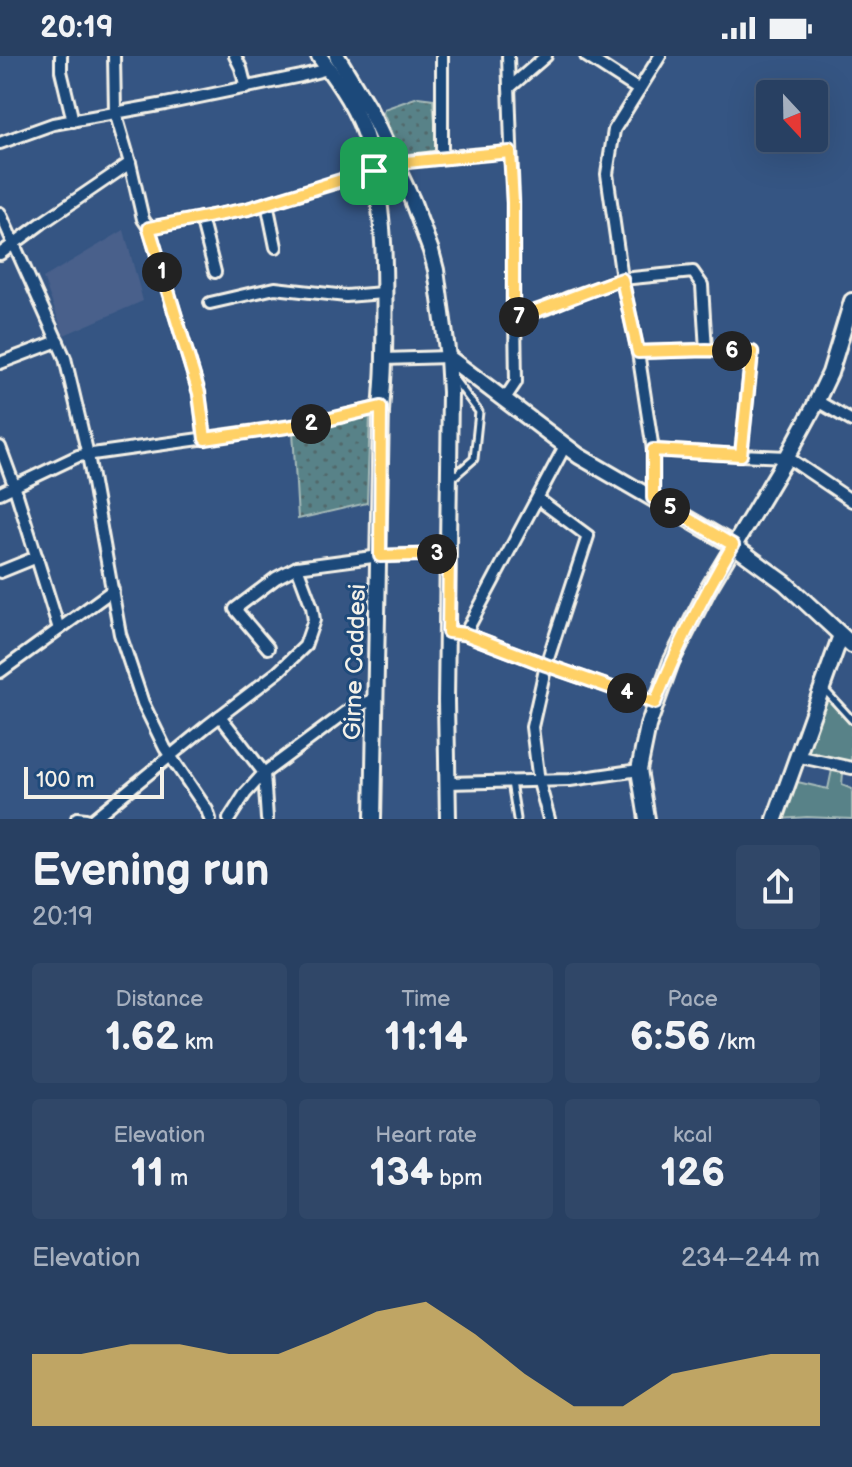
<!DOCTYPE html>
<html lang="en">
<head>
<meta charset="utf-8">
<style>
  :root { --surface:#284062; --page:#304768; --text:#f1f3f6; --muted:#a5afbe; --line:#445977; --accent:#ffd166 }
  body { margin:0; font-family:"Balsamiq Sans",sans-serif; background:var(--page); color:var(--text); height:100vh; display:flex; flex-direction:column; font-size:30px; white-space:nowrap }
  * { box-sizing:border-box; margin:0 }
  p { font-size:26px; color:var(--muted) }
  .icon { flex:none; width:44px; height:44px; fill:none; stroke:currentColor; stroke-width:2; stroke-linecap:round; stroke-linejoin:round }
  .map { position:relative; height:763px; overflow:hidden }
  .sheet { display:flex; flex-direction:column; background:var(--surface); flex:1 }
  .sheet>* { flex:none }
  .needle { width:52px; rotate:158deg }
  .buttons { position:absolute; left:756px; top:24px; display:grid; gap:16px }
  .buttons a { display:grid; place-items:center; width:72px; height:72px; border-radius:8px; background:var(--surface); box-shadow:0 8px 32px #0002,0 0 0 2px var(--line); font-size:40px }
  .scale { position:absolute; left:24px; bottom:20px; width:140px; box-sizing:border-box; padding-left:8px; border:4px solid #f4f1e8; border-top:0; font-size:22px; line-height:28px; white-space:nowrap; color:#f4f1e8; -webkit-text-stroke:6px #1f4a7a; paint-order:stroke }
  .pin { position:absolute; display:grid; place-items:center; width:68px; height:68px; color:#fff; margin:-34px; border-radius:16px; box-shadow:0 4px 12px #0006 }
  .km { position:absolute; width:40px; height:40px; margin:-20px; border-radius:50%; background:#222; color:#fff; font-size:22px; line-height:40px; text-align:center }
  .round { display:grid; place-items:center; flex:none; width:84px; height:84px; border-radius:8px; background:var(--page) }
  .head { display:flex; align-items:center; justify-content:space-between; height:136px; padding:0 32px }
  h1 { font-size:44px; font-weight:700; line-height:60px }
  .figures { display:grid; grid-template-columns:repeat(3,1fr); gap:12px; height:136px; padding:8px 32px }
  .figures div { display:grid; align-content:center; border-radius:8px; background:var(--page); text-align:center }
  .figures b { font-size:40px; font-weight:700 }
  .figures small { font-size:22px; font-weight:400 }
  .figures p { font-size:22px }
  .chart { height:224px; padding:16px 32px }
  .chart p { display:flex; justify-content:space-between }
  .chart svg { width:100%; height:144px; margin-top:8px; fill:var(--accent); opacity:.7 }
  .status { display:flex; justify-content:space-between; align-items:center; height:56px; padding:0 40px; background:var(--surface); direction:ltr }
  .status svg { height:22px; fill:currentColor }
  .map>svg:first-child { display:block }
  .built { fill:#48608b }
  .grass { fill:#588288; stroke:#a6bab8; stroke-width:2 }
  .park { fill:url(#park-dots); stroke:#a6bab8; stroke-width:2 }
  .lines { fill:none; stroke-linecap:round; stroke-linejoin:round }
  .lane-casing { stroke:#f4f1e8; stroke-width:11 }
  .street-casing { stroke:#f4f1e8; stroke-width:16 }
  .secondary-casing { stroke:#f4f1e8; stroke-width:20 }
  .lane { stroke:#1f4a7a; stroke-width:5 }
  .street { stroke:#1f4a7a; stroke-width:10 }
  .secondary { stroke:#1f4a7a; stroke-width:14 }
  .route-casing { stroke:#fff; stroke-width:16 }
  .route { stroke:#ffd166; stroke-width:10 }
  .labels { text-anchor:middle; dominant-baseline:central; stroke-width:6; stroke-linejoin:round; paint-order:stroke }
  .street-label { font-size:24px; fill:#f4f1e8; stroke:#1f4a7a }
</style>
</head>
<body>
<div class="status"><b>20:19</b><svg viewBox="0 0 49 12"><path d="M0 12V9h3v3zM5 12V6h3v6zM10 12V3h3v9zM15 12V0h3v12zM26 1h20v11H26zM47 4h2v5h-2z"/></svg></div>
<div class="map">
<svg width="852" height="763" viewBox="0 0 852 763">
  <defs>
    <pattern id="park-dots" width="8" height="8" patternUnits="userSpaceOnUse" patternTransform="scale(2)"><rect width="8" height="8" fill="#588288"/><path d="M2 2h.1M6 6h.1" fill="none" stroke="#51686a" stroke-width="1.8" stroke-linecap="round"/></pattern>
  </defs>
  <rect width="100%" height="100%" fill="#355583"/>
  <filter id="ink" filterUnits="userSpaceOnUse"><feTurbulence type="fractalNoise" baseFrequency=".0125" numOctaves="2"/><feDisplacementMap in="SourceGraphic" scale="16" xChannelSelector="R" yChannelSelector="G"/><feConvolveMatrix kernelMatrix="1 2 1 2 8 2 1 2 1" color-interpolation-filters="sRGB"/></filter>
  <g filter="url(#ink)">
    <polygon class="built" points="124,174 143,245 64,279 43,222"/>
    <g class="grass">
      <polygon points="825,640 852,669 851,708 805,698"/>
      <polygon points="832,714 843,717 842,729 852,733 852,763 807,761 781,763 793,725 828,733"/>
    </g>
    <g class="park">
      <polygon points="418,41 433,43 437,92 432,97 402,102 383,57 384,53"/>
      <polygon points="370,358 367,447 298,463 293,375"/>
    </g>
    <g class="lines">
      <g class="lane-casing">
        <g id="lane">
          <polyline points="451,423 474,403 479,356 455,324"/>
          <polyline points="823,632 852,664"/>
          <polyline points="511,726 517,763"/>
        </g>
      </g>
      <g class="street-casing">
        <g id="street">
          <polyline points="61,0 61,15 73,65"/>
          <polyline points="114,0 115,56 130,107"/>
          <polyline points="235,0 241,12 246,32"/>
          <polyline points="586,0 639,34"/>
          <polyline points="509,32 546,0"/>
          <polyline points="0,87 53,68 165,48 301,20 328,13"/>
          <polyline points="442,101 442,0"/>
          <polyline points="396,107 435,102 510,96"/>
          <polyline points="267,147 276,191"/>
          <polyline points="0,157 65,302 88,399 120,578 143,647 165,692 207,754 210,763"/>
          <polyline points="201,162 215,216"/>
          <polyline points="149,172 199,337 205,383"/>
          <polyline points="0,198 42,167 130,107 143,163 149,172 248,153 374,115"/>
          <polyline points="210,247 275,232 346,240 383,237"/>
          <polyline points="515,262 547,252 568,242 622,223 693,216 702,229 706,294"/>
          <polyline points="638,296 706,294 752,296 741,399 787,401 852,445"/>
          <polyline points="384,303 448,301"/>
          <polyline points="0,307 58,285"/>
          <polyline points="504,344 516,326 515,262 513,245 513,147 508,0"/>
          <polyline points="817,345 852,365"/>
          <polyline points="0,391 14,429 59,573"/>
          <polyline points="653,394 741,399"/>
          <polyline points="0,437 78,400 314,367 381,351"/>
          <polyline points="653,442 653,394 638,296 622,223 607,118 614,74 660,0"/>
          <polyline points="538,443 588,480 546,609 532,671 539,726 549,763"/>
          <polyline points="0,516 37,501"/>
          <polyline points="448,576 465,578 546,609 655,647"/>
          <polyline points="465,578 565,390"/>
          <polyline points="268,592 235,553 276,522 297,511 380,500 449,498"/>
          <polyline points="0,616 113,534"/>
          <polyline points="220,660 264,717 267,763"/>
          <polyline points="796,700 852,712"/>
          <polyline points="447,727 570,724 639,714"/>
          <polyline points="77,762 86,763"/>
          <polyline points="93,763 207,670 278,616 305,590 314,564 312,551 297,511"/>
          <polyline points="229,763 245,738 264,717 353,651 374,644"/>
        </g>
      </g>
      <g class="secondary-casing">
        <g id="secondary">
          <path d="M 319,0 C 339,27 360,57 368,90 C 387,158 385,231 384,301 C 384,320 382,338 381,356 C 379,492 375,627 373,763"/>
          <polyline points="337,0 370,55 412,144 431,195 436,214 448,301 450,336 446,645 448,763"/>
          <polyline points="448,301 579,400 733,489 785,527 852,589"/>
          <polyline points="647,763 639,714 648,670 671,606 708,533 787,401 813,353 830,317 852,245"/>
          <polyline points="775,763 841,579"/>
        </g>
      </g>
      <use href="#lane" class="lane"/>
      <use href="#street" class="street"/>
      <use href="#secondary" class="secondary"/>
    </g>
  </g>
  <g class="lines" filter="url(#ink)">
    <g class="route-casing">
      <path id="route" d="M 510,96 L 513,147 L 513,245 L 515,262 C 551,251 586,235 622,223 L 638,296 L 706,294 L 752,296 L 741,399 L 653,394 L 653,442 L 733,489 C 702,542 678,589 655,647 L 546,609 L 465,578 L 448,576 L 449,498 L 380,500 L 381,351 L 314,367 L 205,383 L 199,337 L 149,172 L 248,153 L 396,107 Z"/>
    </g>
    <use href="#route" class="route"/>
  </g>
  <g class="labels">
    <g class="street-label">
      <text transform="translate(355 606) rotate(-88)">Girne Caddesi</text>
    </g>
  </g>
</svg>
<div class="buttons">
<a><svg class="needle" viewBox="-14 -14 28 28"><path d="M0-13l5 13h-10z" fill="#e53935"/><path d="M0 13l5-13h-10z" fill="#a5afbe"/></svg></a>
</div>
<div class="scale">100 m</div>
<div class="pin" style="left:374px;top:115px;background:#1e9e55"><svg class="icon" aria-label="arrive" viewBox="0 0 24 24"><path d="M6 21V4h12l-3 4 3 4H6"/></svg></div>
<b class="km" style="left:162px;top:216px">1</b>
<b class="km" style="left:311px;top:368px">2</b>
<b class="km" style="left:437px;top:498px">3</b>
<b class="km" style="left:627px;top:637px">4</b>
<b class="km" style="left:670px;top:452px">5</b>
<b class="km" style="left:732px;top:295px">6</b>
<b class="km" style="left:519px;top:261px">7</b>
</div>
<section class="sheet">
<div class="head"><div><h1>Evening run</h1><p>20:19</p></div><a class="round"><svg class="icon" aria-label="share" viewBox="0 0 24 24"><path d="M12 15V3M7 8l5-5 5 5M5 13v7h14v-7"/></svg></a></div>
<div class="figures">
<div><p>Distance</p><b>1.62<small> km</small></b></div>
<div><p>Time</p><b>11:14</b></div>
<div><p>Pace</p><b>6:56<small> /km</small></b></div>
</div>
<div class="figures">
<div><p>Elevation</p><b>11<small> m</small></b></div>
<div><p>Heart rate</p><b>134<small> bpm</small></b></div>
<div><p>kcal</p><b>126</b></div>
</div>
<div class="chart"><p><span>Elevation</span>234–244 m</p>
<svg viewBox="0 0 160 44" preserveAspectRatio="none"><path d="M0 44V22L10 22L20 19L30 19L40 22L50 22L60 16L70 9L80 6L90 16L100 28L110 38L120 38L130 28L140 25L150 22L160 22V44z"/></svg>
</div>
</section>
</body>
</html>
